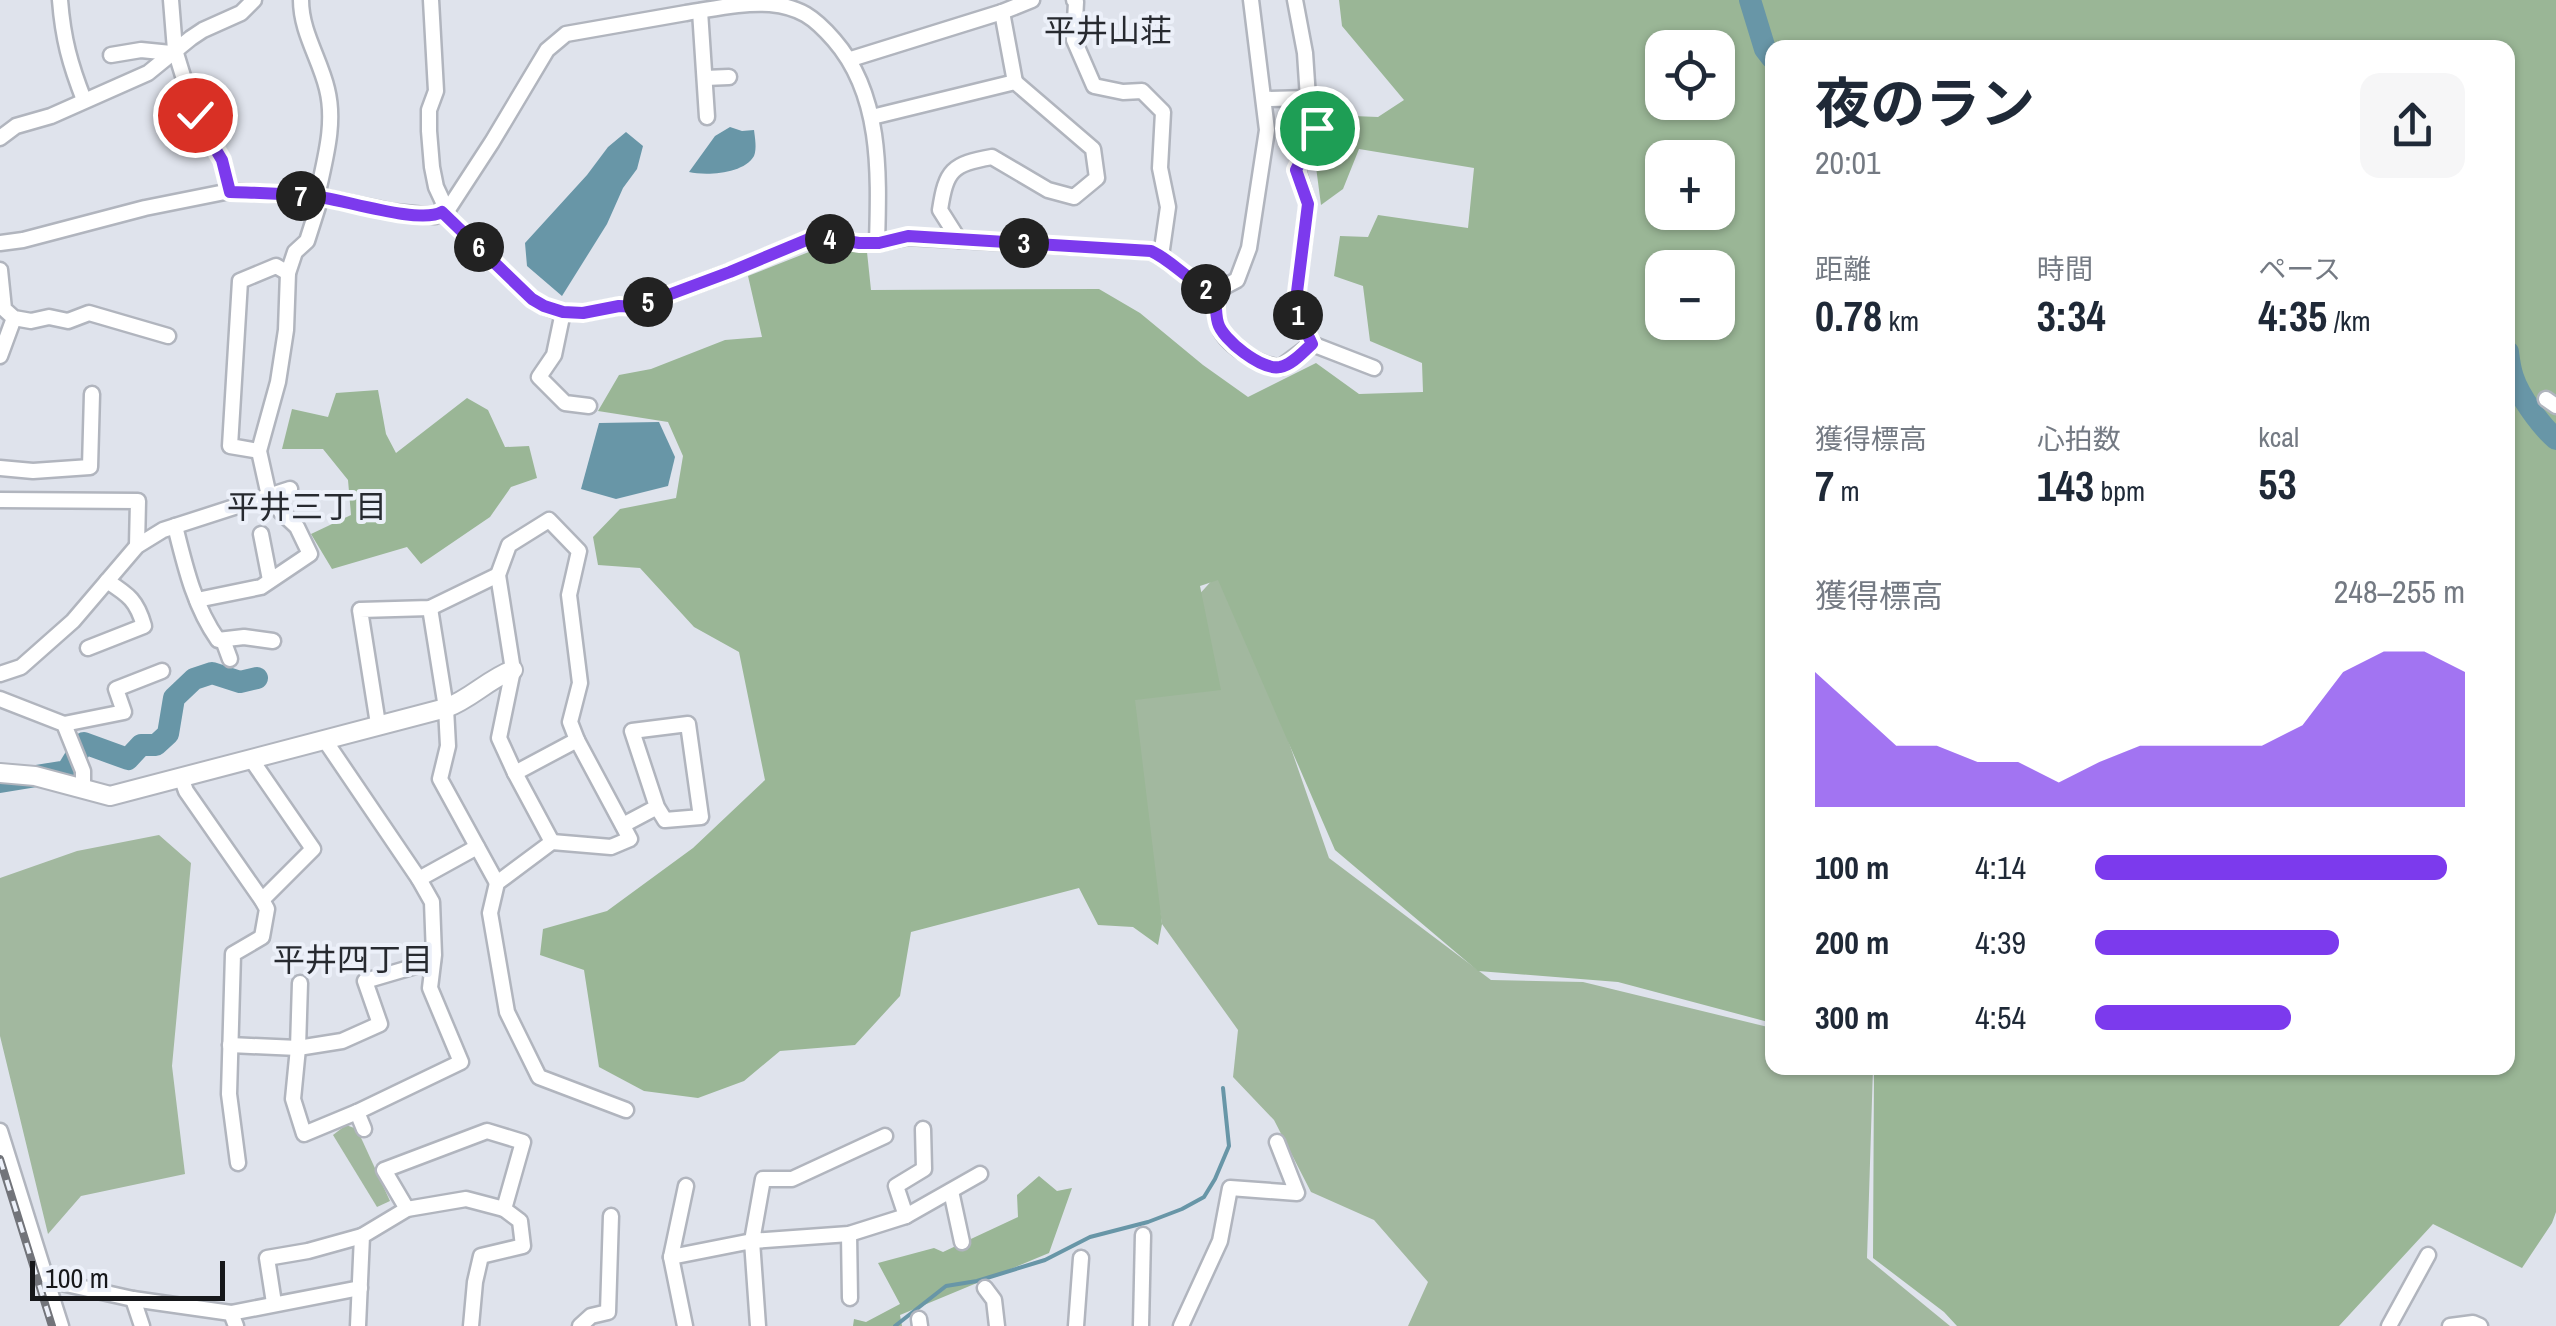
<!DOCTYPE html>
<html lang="ja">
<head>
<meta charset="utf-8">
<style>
  :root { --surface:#fff; --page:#f6f6f7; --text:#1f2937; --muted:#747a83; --accent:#7c3aed }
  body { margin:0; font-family:"Archivo Narrow","Noto Sans JP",sans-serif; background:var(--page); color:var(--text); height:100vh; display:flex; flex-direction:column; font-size:38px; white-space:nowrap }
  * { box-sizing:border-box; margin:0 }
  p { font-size:32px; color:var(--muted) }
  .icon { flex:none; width:55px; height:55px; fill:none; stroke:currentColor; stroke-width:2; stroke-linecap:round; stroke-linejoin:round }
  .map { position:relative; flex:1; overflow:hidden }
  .drawer { position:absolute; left:1765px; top:40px; width:750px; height:1035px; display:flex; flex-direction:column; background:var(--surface); border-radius:20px; box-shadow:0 2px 8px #0004 }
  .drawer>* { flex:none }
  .fabs { position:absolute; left:1645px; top:30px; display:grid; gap:20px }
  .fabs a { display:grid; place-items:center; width:90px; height:90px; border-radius:20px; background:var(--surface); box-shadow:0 2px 8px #0004; font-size:50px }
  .scale { position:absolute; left:30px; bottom:25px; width:195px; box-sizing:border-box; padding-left:10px; border:5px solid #16171a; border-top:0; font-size:28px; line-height:35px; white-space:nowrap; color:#16171a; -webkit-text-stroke:8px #ecf0f9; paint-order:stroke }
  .pin { position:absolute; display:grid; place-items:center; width:85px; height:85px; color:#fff; margin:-42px; border:5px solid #fff; border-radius:50%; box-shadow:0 2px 10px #0007 }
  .km { position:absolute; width:50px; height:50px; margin:-25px; border-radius:50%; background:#222; color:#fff; font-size:28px; line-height:50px; text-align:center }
  .round { display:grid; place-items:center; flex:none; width:105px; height:105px; border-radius:20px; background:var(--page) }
  .headline { display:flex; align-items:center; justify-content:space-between; height:170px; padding:0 50px }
  h1 { font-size:55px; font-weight:700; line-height:75px }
  .stats { display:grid; grid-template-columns:repeat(3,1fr); gap:15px; height:170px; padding:10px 50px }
  .stats div { display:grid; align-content:center }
  .stats b { font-size:42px; font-weight:700 }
  .stats small { font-size:28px; font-weight:400 }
  .stats p { font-size:28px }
  .chart { height:280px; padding:20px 50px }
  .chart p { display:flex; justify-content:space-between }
  .chart svg { width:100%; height:180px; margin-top:10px; fill:var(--accent); opacity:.7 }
  ul { padding:0 50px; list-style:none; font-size:32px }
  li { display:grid; grid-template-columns:160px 120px 1fr; align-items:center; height:75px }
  li i { height:25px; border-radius:12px; background:var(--accent) }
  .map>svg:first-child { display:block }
  .green { fill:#a2b89f }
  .forest { fill:#9ab696; fill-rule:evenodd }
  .water { fill:#6896a7 }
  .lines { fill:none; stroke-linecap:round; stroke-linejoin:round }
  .stream { stroke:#6896a7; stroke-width:4 }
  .river { stroke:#6896a7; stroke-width:22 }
  .minor-casing { stroke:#b1b5be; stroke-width:19 }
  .tertiary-casing { stroke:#b1b5be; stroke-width:22 }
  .minor { stroke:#fff; stroke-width:14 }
  .tertiary { stroke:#fff; stroke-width:18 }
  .rail-casing { stroke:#72747a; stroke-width:8 }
  .rail { stroke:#ecf0f9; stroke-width:4; stroke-dasharray:11; stroke-linecap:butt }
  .route-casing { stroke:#fff; stroke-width:20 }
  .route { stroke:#7c3aed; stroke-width:12 }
  .labels { text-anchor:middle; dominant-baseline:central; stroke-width:8; stroke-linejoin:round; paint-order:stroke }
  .neighbourhood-label { font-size:32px; fill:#272a30; stroke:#ecf0f9 }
</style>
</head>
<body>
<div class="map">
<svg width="2556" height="1326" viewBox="0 0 2556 1326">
  <rect width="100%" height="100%" fill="#dfe3ec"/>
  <g class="green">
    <polygon points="1227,564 1329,858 1491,980 1583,982 1772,1028 1772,1068 1873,1068 1867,1258 1950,1326 1408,1326 1428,1282 1374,1220 1311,1192 1274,1120 1233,1077 1238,1030 1162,924 1120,681"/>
    <polygon points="159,835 191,863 172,1066 185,1174 81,1196 48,1234 0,1036 0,878 77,851"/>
    <polygon points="346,1125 357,1129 390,1201 377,1207 333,1135"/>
  </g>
  <g class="forest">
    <path d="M 1339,0 L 2556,0 L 2556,1212 L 2552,1223 L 2522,1268 L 2433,1224 L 2339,1326 L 1957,1326 L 1944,1312 L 1873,1258 L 1874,1068 L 2508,1068 L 2508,48 L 1772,48 L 1772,1023 L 1618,982 L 1478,971 L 1335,850 L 1218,580 L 1200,586 L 1221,690 L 1135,700 L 1162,924 L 1158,945 L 1133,927 L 1098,925 L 1079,888 L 911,932 L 900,996 L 855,1045 L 780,1051 L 744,1081 L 698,1098 L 644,1091 L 599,1067 L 584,970 L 540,955 L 543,929 L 607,911 L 693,848 L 765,780 L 739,652 L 694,627 L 640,568 L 598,565 L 593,537 L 620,509 L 676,498 L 683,456 L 668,422 L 598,411 L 619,375 L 651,369 L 725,340 L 762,337 L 748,276 L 819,248 L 867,252 L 871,290 L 1099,289 L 1140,313 L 1203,365 L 1248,397 L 1316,363 L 1359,394 L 1423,392 L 1422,363 L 1370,341 L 1363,286 L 1334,276 L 1340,236 L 1368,237 L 1378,215 L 1468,228 L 1474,168 L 1359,149 L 1343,189 L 1321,205 L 1316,167 L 1329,115 L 1378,117 L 1404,100 L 1342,26 ZM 1662,48 L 1718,48 L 1718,102 L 1662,102 ZM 1662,158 L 1718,158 L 1718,212 L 1662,212 ZM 1662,268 L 1718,268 L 1718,322 L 1662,322 Z"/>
    <polygon points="378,390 386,434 396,453 467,398 488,410 505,447 529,446 537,478 511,487 490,517 421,564 407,547 332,569 311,534 351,515 348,480 323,449 282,449 292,409 328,417 336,393"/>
    <polygon points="1039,1176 1057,1191 1072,1188 1049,1253 900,1315 902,1326 853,1326 854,1319 866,1322 900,1304 878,1263 934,1248 943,1252 1018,1217 1017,1195"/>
  </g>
  <g class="water">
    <path d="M 730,127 L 742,131 L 754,130 C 755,138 757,149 754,156 C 744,174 706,176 689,172 L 715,136 Z"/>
    <polygon points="626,132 643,146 637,169 623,188 607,224 562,296 527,266 525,243 587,175 608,147"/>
    <polygon points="659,422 675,457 668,486 616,499 581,489 599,423"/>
  </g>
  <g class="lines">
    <polyline class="stream" points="895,1326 946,1286 977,1281 1045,1260 1090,1237 1148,1222 1182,1209 1204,1197 1215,1179 1229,1146 1223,1088"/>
    <g class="river">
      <polyline points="1750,0 1765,49 1772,58"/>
      <path d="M 2508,352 C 2509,360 2510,369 2513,377 C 2519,396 2541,426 2556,439"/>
      <polyline points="0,782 67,771 84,743 128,759 141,745 156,745 168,734 174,698 194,679 212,673 240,682 257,678"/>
    </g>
    <g class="minor-casing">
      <g id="minor">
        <path d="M 60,0 C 63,39 70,64 84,100"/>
        <polyline points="171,0 175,50 195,115 222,160 230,191"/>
        <path d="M 301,0 C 301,32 320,59 327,89 C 336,125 324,162 317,197"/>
        <path d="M 431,0 L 436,91 L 429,110 L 429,131 L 432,167 L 436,187 L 443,202 L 442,212 L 532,299 L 544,306 L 560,312 L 583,313 L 619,306 L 636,307 L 730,272 L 816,236 L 859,243 L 879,243 L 908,237 L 1151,251 C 1175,262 1189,285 1216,291 C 1216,302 1215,314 1218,323 C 1223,344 1261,367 1281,367 L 1312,344 L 1374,368"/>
        <polyline points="1074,0 1076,2 1074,40 1094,86 1123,92 1142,91 1163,112 1160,168 1168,207 1161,256"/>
        <polyline points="1295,0 1305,53 1308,98 1317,128 1297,170 1308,204 1295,308 1312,344"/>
        <polyline points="700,11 707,117"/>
        <polyline points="1002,12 1015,82"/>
        <polyline points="111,55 141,50 171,53"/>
        <polyline points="851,59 1002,12 1032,0"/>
        <polyline points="705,78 729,77"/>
        <polyline points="1265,99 1308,98"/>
        <path d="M 872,117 L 1015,82 L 1093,149 L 1097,178 L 1074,197 L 1048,190 L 992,157 C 952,164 946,170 940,210 L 959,240"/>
        <polyline points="0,138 16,126 51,116 148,73 191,38 203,30 241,13 254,0"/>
        <path d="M 0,243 L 23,240 L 145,208 L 230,191 L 321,197 L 394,212 L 435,216 L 449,208 L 492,142 L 547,50 L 566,34 C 606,27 646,20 686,13 C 713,9 743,2 770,4 C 800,7 814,17 834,40 C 882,95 879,173 877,243"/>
        <polyline points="0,270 4,309 14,318 31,321 49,317 68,321 89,313 168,336"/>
        <polyline points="1216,291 1237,280 1249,248 1267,130 1251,0"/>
        <polyline points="563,312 554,355 539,377 565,403 589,406"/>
        <polyline points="0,356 14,318"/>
        <polyline points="2546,399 2556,406"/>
        <polyline points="259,451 230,446 240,281 276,266 288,273"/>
        <polyline points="0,468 33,471 90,467 92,394"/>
        <polyline points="269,496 259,451 278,382 286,330 288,273 295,252 307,241 321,197"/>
        <polyline points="0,500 138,501 137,546"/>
        <path d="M 175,526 C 185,566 194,606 218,640 L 244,637 L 273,641"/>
        <polyline points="261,534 270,580"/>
        <polyline points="197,600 261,587 310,554 297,527 281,512 274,494"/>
        <polyline points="430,608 446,708 448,746 440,779 497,883"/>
        <polyline points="223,640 230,659"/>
        <path d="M 88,648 L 144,626 C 137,601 129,595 107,581"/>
        <polyline points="0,674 21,667 73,621 137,546 163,530 290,489"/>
        <polyline points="0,699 64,724 83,771 83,788"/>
        <polyline points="64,724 124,712 116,689 162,671"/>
        <polyline points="378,724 360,610 430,608 498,575"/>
        <polyline points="324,739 419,879 477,847"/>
        <polyline points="515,773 499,738 513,670 498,575 509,545 549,520 579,551 569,595 580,683 570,722 577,740 630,839 611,847 552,842 497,883 490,913 507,1012 539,1077 626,1110"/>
        <polyline points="181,777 186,791 262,900 313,849 251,759"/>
        <polyline points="623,825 657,807 665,820 701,817 688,724 632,731 657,807"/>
        <polyline points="552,842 515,773 577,740"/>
        <polyline points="300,983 298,1048 293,1099 304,1134 357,1112 461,1062 430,988 434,955 432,902 419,879"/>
        <polyline points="230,1045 298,1048 342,1041 380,1024 365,981 433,961"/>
        <polyline points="357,1112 364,1129"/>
        <polyline points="0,1131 48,1285"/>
        <polyline points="885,1136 792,1179 763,1179 752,1241 849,1234 906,1216 980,1174"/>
        <polyline points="238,1163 229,1094 233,954 262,937 267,909 262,900"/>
        <polyline points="951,1191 962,1242"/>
        <polyline points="407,1209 384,1170 487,1131 523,1142 504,1209"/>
        <polyline points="906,1216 896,1186 924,1169 923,1129"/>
        <polyline points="849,1234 850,1298"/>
        <polyline points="671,1257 752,1241 758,1326"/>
        <polyline points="985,1288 994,1300 997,1326"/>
        <polyline points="133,1299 142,1326"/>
        <polyline points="274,1303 267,1258 308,1251 362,1236"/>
        <polyline points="231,1313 360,1288"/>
        <polyline points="919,1319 920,1326"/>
        <polyline points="61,1326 48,1285 57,1282 133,1299 231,1313 236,1326"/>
        <polyline points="358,1326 362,1236 407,1209 466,1199 504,1209 520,1221 523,1246 481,1256 475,1282 471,1326"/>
        <polyline points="580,1326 591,1316 608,1312 611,1216"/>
        <polyline points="685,1326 671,1257 686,1186"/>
        <polyline points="1076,1326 1081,1258"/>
        <polyline points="1141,1326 1143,1235"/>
        <polyline points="1181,1326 1220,1241 1230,1188 1297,1193 1277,1142"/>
        <polyline points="2389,1326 2428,1255"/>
        <polyline points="2450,1326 2473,1323 2480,1326"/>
      </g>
    </g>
    <g class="tertiary-casing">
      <path id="tertiary" d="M 0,773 L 35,776 L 110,796 L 446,708 C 471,699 488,679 513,670"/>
    </g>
    <use href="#minor" class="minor"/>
    <use href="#tertiary" class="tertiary"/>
    <g class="rail-casing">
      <polyline id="rail" points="0,1159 52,1326"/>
    </g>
    <use href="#rail" class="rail"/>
  </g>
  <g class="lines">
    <g class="route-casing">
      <path id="route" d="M 195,115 L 222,160 L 230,192 C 261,193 294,193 325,198 C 351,202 421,224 442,212 L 532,299 L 544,306 L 563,312 L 583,313 L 619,306 L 636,307 L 730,272 L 816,236 L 859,243 L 879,243 L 908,236 L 1151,251 C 1175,262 1189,284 1216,291 C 1216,301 1215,313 1218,323 C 1222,339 1262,371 1280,367 C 1292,365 1303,352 1312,344 L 1295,308 L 1308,204 L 1296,170 L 1317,128"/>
    </g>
    <use href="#route" class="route"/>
  </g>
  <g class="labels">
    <g class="neighbourhood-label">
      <text x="1108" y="30">平井山荘</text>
      <text x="307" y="506">平井三丁目</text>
      <text x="353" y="959">平井四丁目</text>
    </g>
  </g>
</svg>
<div class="fabs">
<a><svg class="icon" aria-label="locate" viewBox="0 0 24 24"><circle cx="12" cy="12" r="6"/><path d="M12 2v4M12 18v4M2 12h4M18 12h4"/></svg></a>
<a>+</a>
<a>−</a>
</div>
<div class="scale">100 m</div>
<div class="pin" style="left:1317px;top:128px;background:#1e9e55"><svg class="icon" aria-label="arrive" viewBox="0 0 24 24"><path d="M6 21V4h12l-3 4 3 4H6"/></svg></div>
<div class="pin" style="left:195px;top:115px;background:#d93025"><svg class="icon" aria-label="check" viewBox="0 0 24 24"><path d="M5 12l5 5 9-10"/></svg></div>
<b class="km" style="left:1298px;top:315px">1</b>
<b class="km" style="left:1206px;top:289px">2</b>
<b class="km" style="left:1024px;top:243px">3</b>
<b class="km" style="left:830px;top:239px">4</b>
<b class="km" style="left:648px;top:302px">5</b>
<b class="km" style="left:479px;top:247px">6</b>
<b class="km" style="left:301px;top:196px">7</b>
<section class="drawer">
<div class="headline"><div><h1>夜のラン</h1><p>20:01</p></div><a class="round"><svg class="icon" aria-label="share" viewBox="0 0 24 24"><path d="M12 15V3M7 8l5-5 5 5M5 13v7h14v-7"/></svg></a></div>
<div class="stats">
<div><p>距離</p><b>0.78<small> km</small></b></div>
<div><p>時間</p><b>3:34</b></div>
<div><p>ペース</p><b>4:35<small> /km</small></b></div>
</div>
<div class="stats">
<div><p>獲得標高</p><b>7<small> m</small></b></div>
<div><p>心拍数</p><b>143<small> bpm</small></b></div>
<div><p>kcal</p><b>53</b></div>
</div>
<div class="chart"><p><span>獲得標高</span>248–255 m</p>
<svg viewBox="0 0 160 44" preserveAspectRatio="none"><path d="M0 44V11L10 20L20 29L30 29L40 33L50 33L60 38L70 33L80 29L90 29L100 29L110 29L120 24L130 11L140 6L150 6L160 11V44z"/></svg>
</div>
<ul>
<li><b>100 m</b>4:14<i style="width:95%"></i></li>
<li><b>200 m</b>4:39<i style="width:66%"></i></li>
<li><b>300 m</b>4:54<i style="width:53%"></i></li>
</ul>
</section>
</div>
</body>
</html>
